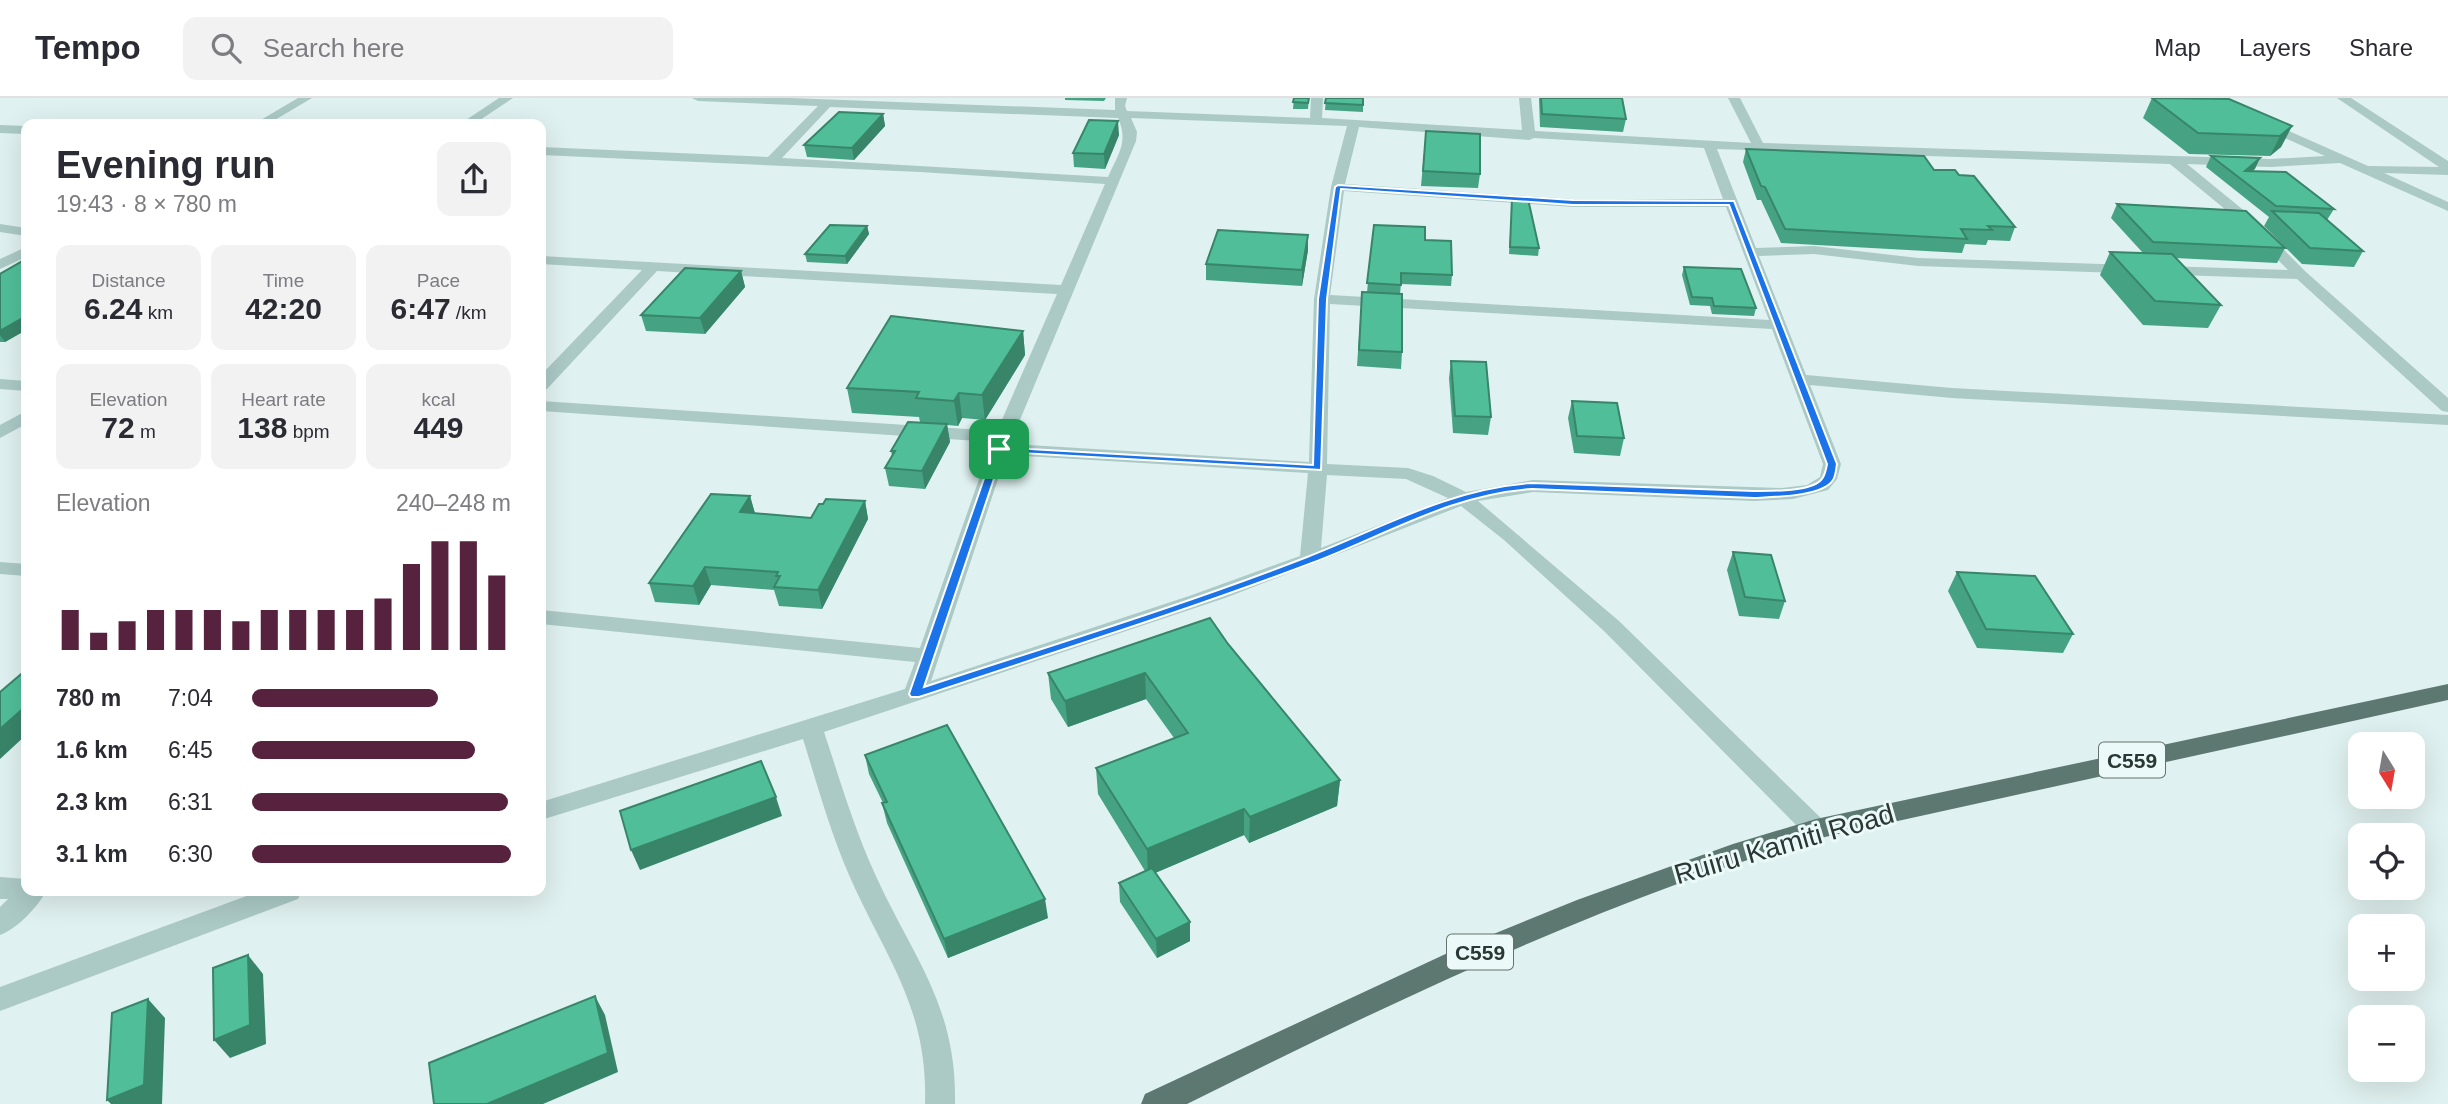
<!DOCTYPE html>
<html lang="en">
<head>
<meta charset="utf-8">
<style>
  :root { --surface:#fff; --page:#f2f2f3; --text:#2b2b33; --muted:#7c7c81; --line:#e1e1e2; --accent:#56223d }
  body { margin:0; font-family:Helvetica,sans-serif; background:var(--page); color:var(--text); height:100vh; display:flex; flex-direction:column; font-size:26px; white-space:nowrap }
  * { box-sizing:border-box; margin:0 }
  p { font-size:23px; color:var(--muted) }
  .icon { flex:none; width:38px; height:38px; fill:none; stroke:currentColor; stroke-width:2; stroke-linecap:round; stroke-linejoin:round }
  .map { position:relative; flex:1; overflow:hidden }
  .sheet { position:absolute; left:21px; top:21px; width:525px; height:777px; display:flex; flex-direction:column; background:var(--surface); border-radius:14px; box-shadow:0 7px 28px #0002 }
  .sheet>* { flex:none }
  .needle { width:46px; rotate:169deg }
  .buttons { position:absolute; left:2348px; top:634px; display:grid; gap:14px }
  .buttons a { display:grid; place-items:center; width:77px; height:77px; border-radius:14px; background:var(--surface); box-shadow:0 7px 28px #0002; font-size:35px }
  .pin { position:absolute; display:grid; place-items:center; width:60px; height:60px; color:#fff; margin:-30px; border-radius:14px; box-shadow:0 4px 10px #0006 }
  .round { display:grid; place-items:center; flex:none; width:74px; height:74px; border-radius:14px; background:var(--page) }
  .overview { display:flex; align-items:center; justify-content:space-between; height:119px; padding:0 35px }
  h1 { font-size:38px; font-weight:700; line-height:52px }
  .metrics { display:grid; grid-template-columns:repeat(3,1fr); gap:10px; height:119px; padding:7px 35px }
  .metrics div { display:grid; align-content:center; border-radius:14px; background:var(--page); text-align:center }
  .metrics b { font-size:30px; font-weight:700 }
  .metrics small { font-size:19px; font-weight:400 }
  .metrics p { font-size:19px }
  .chart { height:196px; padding:14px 35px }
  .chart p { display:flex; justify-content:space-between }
  .chart svg { width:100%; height:126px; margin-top:7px; stroke:var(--accent); stroke-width:6 }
  ul { padding:0 35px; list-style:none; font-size:23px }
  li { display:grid; grid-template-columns:112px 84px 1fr; align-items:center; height:52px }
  li i { height:18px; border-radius:9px; background:var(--accent) }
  header { display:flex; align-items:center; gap:42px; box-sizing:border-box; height:98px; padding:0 35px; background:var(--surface); border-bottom:2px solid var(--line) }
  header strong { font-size:33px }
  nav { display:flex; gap:38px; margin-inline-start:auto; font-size:24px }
  .search { width:490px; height:63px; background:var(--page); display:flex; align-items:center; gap:18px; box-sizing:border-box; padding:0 24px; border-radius:14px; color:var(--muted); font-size:26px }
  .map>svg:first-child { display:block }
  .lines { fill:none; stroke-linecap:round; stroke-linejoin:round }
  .minor { fill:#abc9c5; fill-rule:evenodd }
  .major { fill:#5c7871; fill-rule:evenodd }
  .wall { fill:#45a383 }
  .shaded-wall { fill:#38856a }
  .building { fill:#50be98; stroke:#38856a; stroke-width:2 }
  .route { fill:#1a73e8; stroke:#fff; stroke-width:2; fill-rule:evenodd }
  .labels { text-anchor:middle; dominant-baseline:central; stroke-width:6; stroke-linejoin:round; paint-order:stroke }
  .shield { fill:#ebf9f8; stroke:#64716e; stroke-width:2 }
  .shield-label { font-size:21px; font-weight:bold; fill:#2a3733 }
  .near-street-label { font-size:28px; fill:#2a3733; stroke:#ebf9f8 }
</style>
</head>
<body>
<header>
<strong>Tempo</strong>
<div class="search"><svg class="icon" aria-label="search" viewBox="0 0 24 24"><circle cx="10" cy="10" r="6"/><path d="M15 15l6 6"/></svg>Search here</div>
<nav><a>Map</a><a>Layers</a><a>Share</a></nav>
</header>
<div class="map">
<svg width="2448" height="1006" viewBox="0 0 2448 1006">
  <rect width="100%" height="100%" fill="#dff1f0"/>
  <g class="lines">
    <g class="minor">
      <polygon points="298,0 312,0 268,26 254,26"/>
      <polygon points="499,0 513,0 474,26 460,26"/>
      <path d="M 692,0 L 789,0 L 1115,12 L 1115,0 L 1127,0 L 1125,8 L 1127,13 L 1310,20 L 1311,0 L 1323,0 L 1322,20 L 1522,32 L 1519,0 L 1531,0 L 1535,33 L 1751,45 L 1728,0 L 1740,0 L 1763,45 L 2270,61 L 2325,58 L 2258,28 L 2258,22 L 2262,21 L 2368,68 L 2439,69 L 2337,0 L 2351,0 L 2448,63 L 2448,77 L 2384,75 L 2448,104 L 2448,113 L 2340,65 L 2270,69 L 2187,66 L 2247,115 L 2306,174 L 2448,300 L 2448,314 L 2442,313 L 2297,181 L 1918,168 L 1814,156 L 1759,158 L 1806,277 L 1952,290 L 2448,317 L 2448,327 L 1952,300 L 1810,287 L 1841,366 L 1837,381 L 1828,392 L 1793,401 L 1754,403 L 1533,394 L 1478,403 L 1619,523 L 1825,724 L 1829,731 L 1825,738 L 1816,741 L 1807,738 L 1604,533 L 1504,442 L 1461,408 L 1225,500 L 824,634 C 840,682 854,730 875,776 C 913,860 957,907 955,1006 L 925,1006 C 928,909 886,861 849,777 C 830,733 817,686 803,641 L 541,722 L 541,704 L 905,591 L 915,564 L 541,526 L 541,512 L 920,550 L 992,344 L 541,313 L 541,303 L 997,333 L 1057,196 L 657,173 L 547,291 L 541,292 L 541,277 L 642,172 L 541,166 L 541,158 L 1061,187 L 1105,86 L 920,74 L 541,57 L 541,49 L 768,59 L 818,8 L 698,3 ZM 830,9 L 1118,20 C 1129,44 1118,56 1108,79 L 782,60 ZM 1131,20 L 1347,28 L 1331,89 L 1314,201 L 1309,364 L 1010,346 L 1136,43 L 1137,34 ZM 1359,29 L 1529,42 L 1534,40 L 1704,50 L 1723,101 L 1573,101 L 1345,86 ZM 1717,51 L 2170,66 L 2237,121 L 2288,172 L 1918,160 L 1814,148 L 1756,150 ZM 1344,93 L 1573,109 L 1726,109 L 1769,222 L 1330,197 ZM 1330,206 L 1772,231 L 1823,366 L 1820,379 L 1807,387 L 1782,390 L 1533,382 L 1466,394 L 1433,378 L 1408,370 L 1327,366 ZM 1006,357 L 1308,375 L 1300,458 L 1192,497 L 931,583 ZM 1327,377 L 1406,381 L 1448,400 L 1321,450 Z"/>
      <polygon points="0,27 26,28 26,36 0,35"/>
      <polygon points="0,126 26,130 26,138 0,134"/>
      <polygon points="26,149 26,159 0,171 0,161"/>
      <polygon points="0,281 26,283 26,293 0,291"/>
      <polygon points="26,313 26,326 0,340 0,327"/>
      <polygon points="0,464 26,466 26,478 0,476"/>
      <path d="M 0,779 L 26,781 L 26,793 L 46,793 C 38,809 17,831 0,837 L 0,809 L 8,801 L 0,801 Z"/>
      <polygon points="260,793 302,793 298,801 0,913 0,889"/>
    </g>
    <path class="major" d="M 2448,586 L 2448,602 L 1816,741 C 1770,755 1725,768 1680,785 C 1511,847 1348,926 1187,1006 L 1141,1006 L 1145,996 L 1452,853 L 1577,802 L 1733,746 L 1816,721 Z"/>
  </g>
  <g class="wall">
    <polygon points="1065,0 1106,0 1104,3 1065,2"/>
    <polygon points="1294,0 1309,0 1308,11 1293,11"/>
    <polygon points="1326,0 1363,0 1363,14 1325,12"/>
    <polygon points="1539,0 1622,0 1626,21 1623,34 1540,29"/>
    <polygon points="2152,0 2292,28 2281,49 2270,58 2189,56 2143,20"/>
    <polygon points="883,16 885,28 854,62 807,59 804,47"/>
    <polygon points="1426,33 1480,76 1478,90 1421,88"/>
    <polygon points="1119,37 1105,71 1074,69 1073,55"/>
    <polygon points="1746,51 1934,72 1959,77 2015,129 2010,143 1988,142 1986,147 1965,146 1962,155 1781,145 1761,102 1757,102 1743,64"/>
    <polygon points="2211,58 2260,60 2253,73 2334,111 2327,122 2363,153 2354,169 2302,166 2264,128 2269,119 2206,69"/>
    <polygon points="1512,100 1539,150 1538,158 1509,156"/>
    <polygon points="2117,106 2285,150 2277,165 2175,160 2221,207 2208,230 2143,227 2100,177 2110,154 2143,155 2111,120"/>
    <polygon points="1374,127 1425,142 1452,177 1451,188 1401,186 1400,196 1402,254 1401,271 1357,268 1362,194 1367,194"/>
    <polygon points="867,128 869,136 847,166 807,164 805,156"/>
    <polygon points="1308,152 1302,188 1206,182 1206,166"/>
    <polygon points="26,161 26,232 5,244 0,244 0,176"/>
    <polygon points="1684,169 1756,210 1754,218 1712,216 1710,208 1690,207 1682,177"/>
    <polygon points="741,173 745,189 705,236 646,233 641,217"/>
    <polygon points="1023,233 1025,257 985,322 962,320 958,328 947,327 950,344 925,391 889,388 885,370 892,358 891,353 920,324 919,319 852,315 847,290"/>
    <polygon points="1451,263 1491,319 1488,337 1453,335 1449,280"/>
    <polygon points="1572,303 1624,340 1620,358 1574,355 1568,320"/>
    <polygon points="750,398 755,415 811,420 865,403 868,421 822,511 779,508 774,492 711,487 699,507 655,504 649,485"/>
    <polygon points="1733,454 1785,503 1779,521 1739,518 1727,472"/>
    <polygon points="1957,474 2073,536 2063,555 1977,550 1948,493"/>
    <polygon points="1228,546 1340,682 1337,708 1249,745 1244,737 1155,775 1190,824 1190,843 1157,860 1120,804 1119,785 1145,773 1098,696 1096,670 1174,640 1146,601 1068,629 1051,601 1048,575"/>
    <polygon points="865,657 1048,820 948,860 887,725 882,705 883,705 869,676"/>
  </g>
  <g class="shaded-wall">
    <polygon points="883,16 885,28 854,62 852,50"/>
    <polygon points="1118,23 1119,37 1105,71 1104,56"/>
    <polygon points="2292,28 2281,49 2270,58 2280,38"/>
    <polygon points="2260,60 2255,71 2242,82 2245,73"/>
    <polygon points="867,128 869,136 847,166 845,158"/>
    <polygon points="1308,137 1308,152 1302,188 1302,172"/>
    <polygon points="741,173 745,189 705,236 700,220"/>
    <polygon points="26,218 26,232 5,244 0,237 0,233"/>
    <polygon points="1023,233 1025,257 985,322 982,297"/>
    <polygon points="959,295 962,320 958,328 954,303"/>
    <polygon points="947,326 950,344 925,391 922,373"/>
    <polygon points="750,398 755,416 740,414"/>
    <polygon points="865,403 868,421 822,511 818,492"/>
    <polygon points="705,469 711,487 699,507 693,488"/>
    <polygon points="1145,575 1146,601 1068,629 1065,603"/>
    <polygon points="26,608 26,637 0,661 0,631"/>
    <polygon points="1340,682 1337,708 1249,745 1250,719"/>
    <polygon points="776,699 782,718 640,772 631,752"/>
    <polygon points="1244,711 1244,737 1148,778 1147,751"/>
    <polygon points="1045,801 1048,820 948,860 944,841"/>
    <polygon points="1190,824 1190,843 1157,860 1156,841"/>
    <polygon points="248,857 263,876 266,946 230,960 214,942"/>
    <polygon points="595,898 605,917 618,974 543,1006 487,1006"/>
    <polygon points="148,901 165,920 162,1006 111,1006 107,1002"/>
  </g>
  <g class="building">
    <polygon points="1294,0 1309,0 1308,5 1293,4"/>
    <polygon points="1326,0 1363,0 1363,7 1325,5"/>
    <polygon points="1541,0 1622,0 1626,21 1542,16"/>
    <polygon points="2152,0 2229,1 2292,28 2280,38 2198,35"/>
    <polygon points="839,14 883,16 852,50 804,47"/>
    <polygon points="1089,22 1118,23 1104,56 1073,55"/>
    <polygon points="1426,33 1480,36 1480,76 1423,73"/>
    <polygon points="1746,51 1924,58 1934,72 1955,72 1959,77 1974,78 2015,129 1988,128 1992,132 1961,131 1967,141 1785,131 1765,89 1761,88"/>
    <polygon points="2211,58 2260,60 2245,73 2286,74 2334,111 2276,108"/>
    <polygon points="1512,100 1528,101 1539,150 1510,149"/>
    <polygon points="2117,106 2246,113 2285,150 2153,144"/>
    <polygon points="2272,113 2319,115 2363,153 2310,150"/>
    <polygon points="830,127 867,128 845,158 805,156"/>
    <polygon points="1374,127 1425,129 1425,142 1451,143 1452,177 1401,175 1401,187 1367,185"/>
    <polygon points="1218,132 1308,137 1302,172 1206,166"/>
    <polygon points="2110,154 2172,156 2221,207 2155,203"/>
    <polygon points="26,161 26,218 0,233 0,176"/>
    <polygon points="1684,169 1741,171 1756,210 1714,208 1712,200 1692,199"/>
    <polygon points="685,170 741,173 700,220 641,217"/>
    <polygon points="1362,194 1402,196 1402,254 1359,252"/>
    <polygon points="891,218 1023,233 982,297 959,295 954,303 916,300 919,294 847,290"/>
    <polygon points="1451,263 1486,264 1491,319 1455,318"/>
    <polygon points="1572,303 1617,305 1624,340 1577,338"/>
    <polygon points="908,324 947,326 922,373 885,370 895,353 891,353"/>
    <polygon points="711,396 750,398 740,414 811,420 819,406 823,406 826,401 865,403 818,492 774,489 780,478 776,478 778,474 705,469 693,488 649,485"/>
    <polygon points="1733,454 1771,457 1785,503 1745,499"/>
    <polygon points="1957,474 2035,478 2073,536 1986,531"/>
    <polygon points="1210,520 1228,546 1340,682 1250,719 1244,711 1147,751 1096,670 1188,635 1145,575 1065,603 1048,575"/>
    <polygon points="26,572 26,608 0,631 0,594"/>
    <polygon points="947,627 1045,801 944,841 882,705 887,704 865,657"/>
    <polygon points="761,663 776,699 631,752 620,713"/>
    <polygon points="1152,770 1190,824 1156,841 1119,785"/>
    <polygon points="248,857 250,927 214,942 213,870"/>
    <polygon points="595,898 608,955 487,1006 434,1006 429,965"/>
    <polygon points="148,901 144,987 107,1002 112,915"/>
  </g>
  <path class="route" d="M 1338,87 L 1573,102 L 1734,103 L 1837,366 C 1836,371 1836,378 1833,382 C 1823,399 1771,399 1754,400 L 1532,391 C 1452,396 1386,437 1312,465 C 1183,514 1051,555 919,599 L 911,599 L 909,596 L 995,349 L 1313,367 L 1318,201 L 1335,89 ZM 1341,91 L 1573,107 L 1729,107 L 1827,366 C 1826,372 1825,378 1821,382 C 1810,394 1769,393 1754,393 L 1532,385 C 1451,390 1381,430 1307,459 C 1181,508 1052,547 924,589 L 1003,354 L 1321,372 L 1327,201 Z"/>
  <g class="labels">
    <g class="shield">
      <rect x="2099" y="644.5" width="66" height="35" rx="5"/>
      <rect x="1447" y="836.5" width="66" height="35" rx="5"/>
    </g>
    <g class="shield-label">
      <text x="2132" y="662">C559</text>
      <text x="1480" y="854">C559</text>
    </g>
    <g class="near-street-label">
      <text transform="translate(1784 746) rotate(-16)">Ruiru Kamiti Road</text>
    </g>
  </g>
</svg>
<div class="buttons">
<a><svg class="needle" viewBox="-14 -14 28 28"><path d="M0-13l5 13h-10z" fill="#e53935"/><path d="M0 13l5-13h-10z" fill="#7c7c81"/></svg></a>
<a><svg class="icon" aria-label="locate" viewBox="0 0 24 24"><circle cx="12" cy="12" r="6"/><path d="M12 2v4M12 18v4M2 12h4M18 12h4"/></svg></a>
<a>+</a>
<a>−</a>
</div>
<div class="pin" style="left:999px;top:351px;background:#1e9e55"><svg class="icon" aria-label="arrive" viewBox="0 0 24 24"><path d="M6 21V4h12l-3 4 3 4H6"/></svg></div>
<section class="sheet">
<div class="overview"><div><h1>Evening run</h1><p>19:43 · 8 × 780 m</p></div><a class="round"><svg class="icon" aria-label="share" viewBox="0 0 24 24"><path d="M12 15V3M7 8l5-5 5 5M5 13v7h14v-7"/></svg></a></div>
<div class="metrics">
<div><p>Distance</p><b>6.24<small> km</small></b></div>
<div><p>Time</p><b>42:20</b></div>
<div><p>Pace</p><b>6:47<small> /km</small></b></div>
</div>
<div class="metrics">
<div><p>Elevation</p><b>72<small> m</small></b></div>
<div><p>Heart rate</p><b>138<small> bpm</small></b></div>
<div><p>kcal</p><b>449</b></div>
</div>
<div class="chart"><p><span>Elevation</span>240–248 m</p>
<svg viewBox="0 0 160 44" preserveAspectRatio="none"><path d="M5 44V30M15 44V38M25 44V34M35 44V30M45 44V30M55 44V30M65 44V34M75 44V30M85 44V30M95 44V30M105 44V30M115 44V26M125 44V14M135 44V6M145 44V6M155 44V18"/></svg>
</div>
<ul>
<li><b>780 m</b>7:04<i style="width:72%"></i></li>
<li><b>1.6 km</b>6:45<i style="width:86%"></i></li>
<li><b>2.3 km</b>6:31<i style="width:99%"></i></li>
<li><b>3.1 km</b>6:30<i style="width:100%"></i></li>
</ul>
</section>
</div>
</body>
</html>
